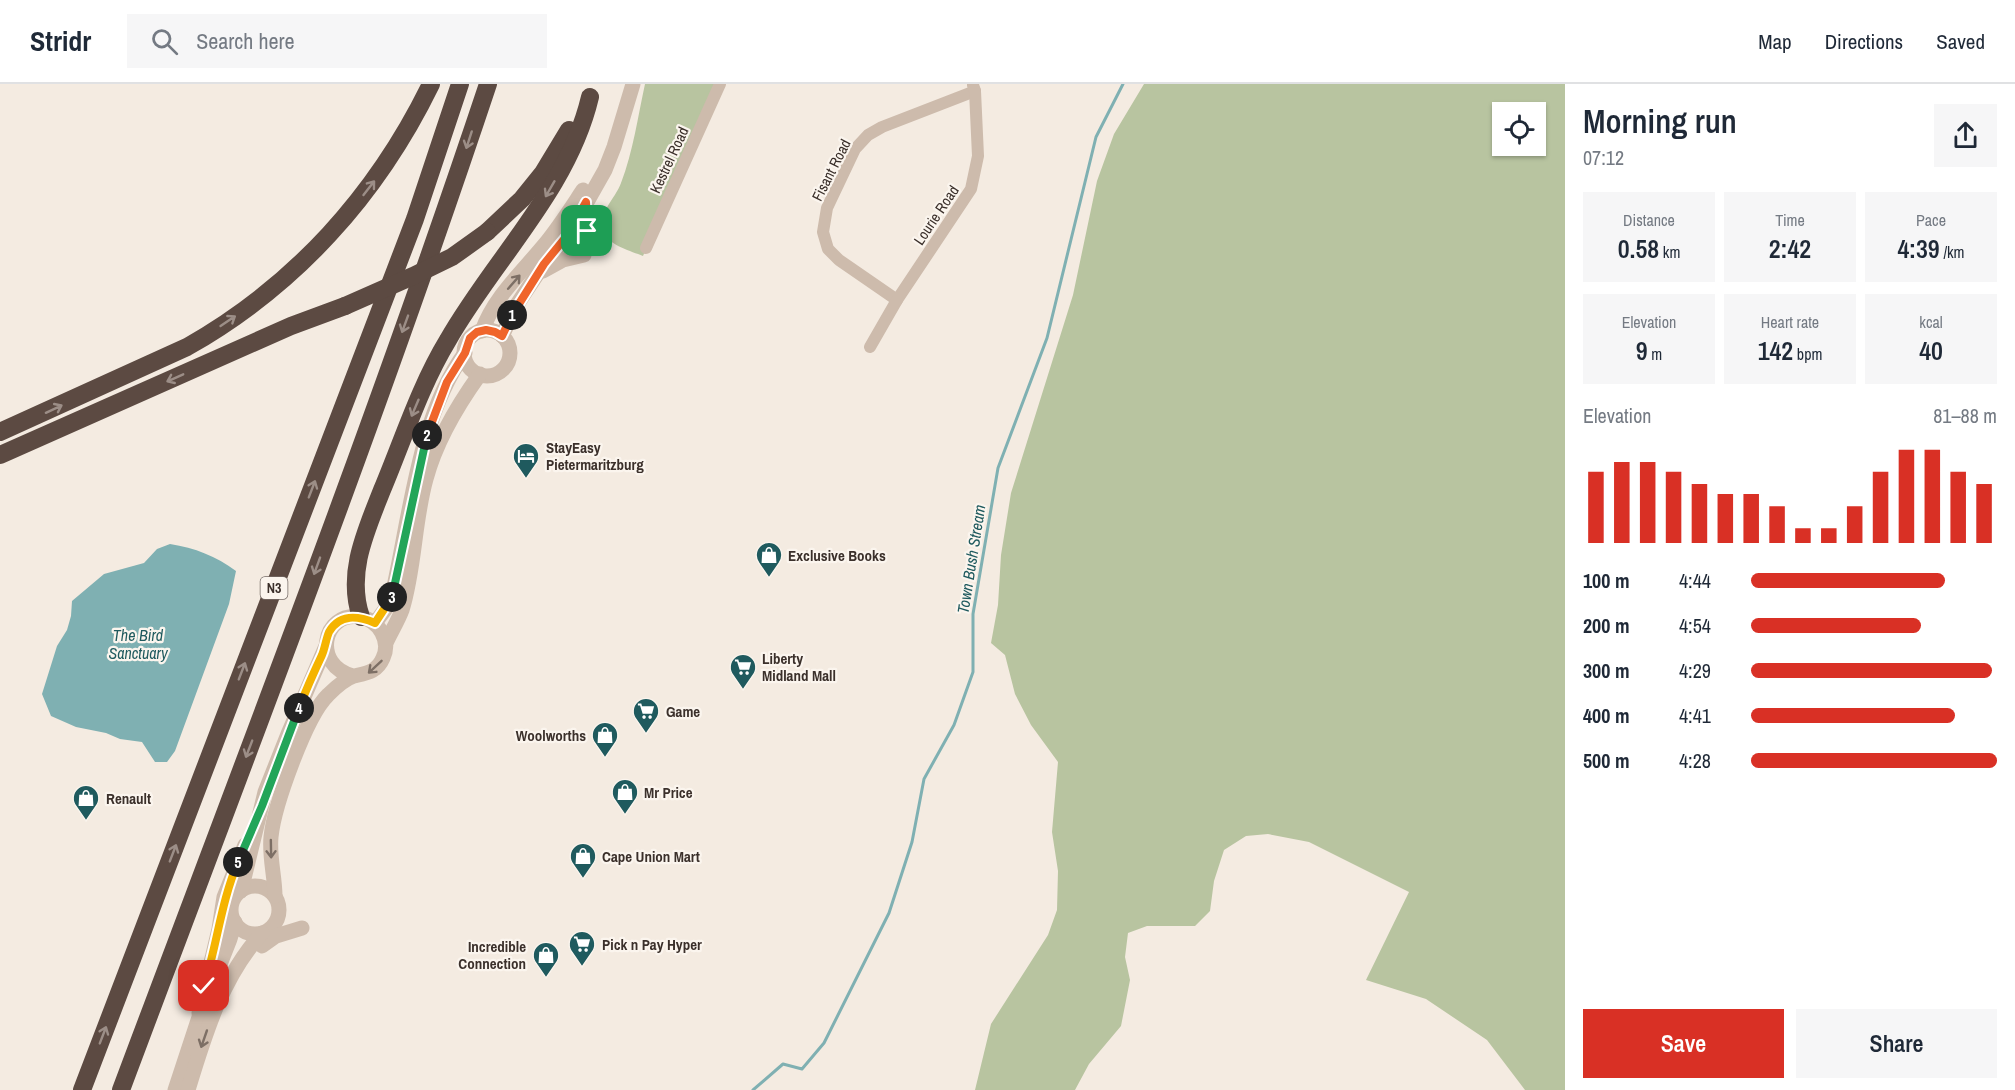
<!DOCTYPE html>
<html lang="en">
<head>
<meta charset="utf-8">
<style>
  :root { --surface:#fff; --page:#f6f6f7; --text:#1f2937; --muted:#747a83; --line:#e0e1e3; --accent:#d93025 }
  body { margin:0; font-family:"Archivo Narrow",sans-serif; background:var(--page); color:var(--text); height:100vh; display:flex; flex-direction:column; font-size:22px; white-space:nowrap }
  * { box-sizing:border-box; margin:0 }
  p { font-size:20px; color:var(--muted) }
  .icon { flex:none; width:33px; height:33px; fill:none; stroke:currentColor; stroke-width:2; stroke-linecap:round; stroke-linejoin:round }
  .map { position:relative; flex:1; overflow:hidden }
  .details { display:flex; flex-direction:column; background:var(--surface); width:450px }
  .details>* { flex:none }
  .tools { position:absolute; left:1492px; top:18px; display:grid; gap:12px }
  .tools a { display:grid; place-items:center; width:54px; height:54px; border-radius:0px; background:var(--surface); box-shadow:0 2px 4px #0004; font-size:30px }
  .pin { position:absolute; display:grid; place-items:center; width:51px; height:51px; color:#fff; margin:-26px; border-radius:12px; box-shadow:0 3px 9px #0006 }
  .km { position:absolute; width:30px; height:30px; margin:-15px; border-radius:50%; background:#222; color:#fff; font-size:16px; line-height:30px; text-align:center }
  .round { display:grid; place-items:center; flex:none; width:63px; height:63px; border-radius:0px; background:var(--page) }
  .overview { display:flex; align-items:center; justify-content:space-between; height:102px; padding:0 18px }
  h1 { font-size:33px; font-weight:600; line-height:45px }
  .metrics { display:grid; grid-template-columns:repeat(3,1fr); gap:9px; height:102px; padding:6px 18px }
  .metrics div { display:grid; align-content:center; border-radius:0px; background:var(--page); text-align:center }
  .metrics b { font-size:26px; font-weight:600 }
  .metrics small { font-size:16px; font-weight:400 }
  .metrics p { font-size:16px }
  .chart { height:168px; padding:12px 18px }
  .chart p { display:flex; justify-content:space-between }
  .chart svg { width:100%; height:108px; margin-top:6px; stroke:var(--accent); stroke-width:6 }
  .primary-button { display:flex; gap:12px; margin-top:auto; padding:12px 18px }
  .primary-button a { flex:1; height:69px; border-radius:0px; background:var(--accent); color:#fff; font-size:24px; font-weight:600; line-height:69px; text-align:center }
  .primary-button a+a { background:var(--page); color:var(--text) }
  ul { padding:0 18px; list-style:none; font-size:20px }
  li { display:grid; grid-template-columns:96px 72px 1fr; align-items:center; height:45px }
  li i { height:15px; border-radius:8px; background:var(--accent) }
  header { display:flex; align-items:center; gap:36px; box-sizing:border-box; height:84px; padding:0 30px; background:var(--surface); border-bottom:2px solid var(--line) }
  header strong { font-size:28px }
  nav { display:flex; gap:33px; margin-inline-start:auto; font-size:21px }
  .search { width:420px; height:54px; background:var(--page); display:flex; align-items:center; gap:15px; box-sizing:border-box; padding:0 21px; border-radius:0px; color:var(--muted); font-size:22px }
  main { display:flex; flex:1; min-height:0 }
  .map>svg:first-child { display:block }
  .green { fill:#b8c4a0; fill-rule:evenodd }
  .water { fill:#7fb0b2 }
  .lines { fill:none; stroke-linecap:round; stroke-linejoin:round }
  .stream { stroke:#7fb0b2; stroke-width:3 }
  .minor { stroke:#cdbbac; stroke-width:12 }
  .tertiary { stroke:#cdbbac; stroke-width:15 }
  .motorway { stroke:#5c4a42; stroke-width:18 }
  .motorway-bridge { stroke:#5c4a42; stroke-width:18 }
  .oneway { stroke:#9c8e87 }
  .oneway2 { stroke:#7d6f65 }
  .split-1-casing { stroke:#fff; stroke-width:12 }
  .split-2-casing { stroke:#fff; stroke-width:12 }
  .split-3-casing { stroke:#fff; stroke-width:12 }
  .split-4-casing { stroke:#fff; stroke-width:12 }
  .split-5-casing { stroke:#fff; stroke-width:12 }
  .split-6-casing { stroke:#fff; stroke-width:12 }
  .split-1 { stroke:#f0652b; stroke-width:8 }
  .split-2 { stroke:#f0652b; stroke-width:8 }
  .split-3 { stroke:#22a559; stroke-width:8 }
  .split-4 { stroke:#f5b400; stroke-width:8 }
  .split-5 { stroke:#22a559; stroke-width:8 }
  .split-6 { stroke:#f5b400; stroke-width:8 }
  .labels { text-anchor:middle; dominant-baseline:central; stroke-width:4.5; stroke-linejoin:round; paint-order:stroke }
  .shield { fill:#fbf5ee; stroke:#756b66; stroke-width:1.5 }
  .shield-label { font-size:14px; font-weight:bold; fill:#3b302b }
  .street-label { font-size:15px; fill:#3b302b; stroke:#fbf5ee }
  .poi-label { font-size:15px; font-weight:bold; fill:#3b302b; stroke:#fbf5ee; text-anchor:start }
  .water-label { font-size:16px; font-style:italic; fill:#1f5a5e; stroke:#fbf5ee }
</style>
</head>
<body>
<header>
<strong>Stridr</strong>
<div class="search"><svg class="icon" aria-label="search" viewBox="0 0 24 24"><circle cx="10" cy="10" r="6"/><path d="M15 15l6 6"/></svg>Search here</div>
<nav><a>Map</a><a>Directions</a><a>Saved</a></nav>
</header>
<main>
<div class="map">
<svg width="1565" height="1006" viewBox="0 0 1565 1006">
  <rect width="100%" height="100%" fill="#f4ebe1"/>
  <g class="green">
    <path d="M 645,0 L 716,0 L 643,172 C 631,167 611,162 603,149 C 594,133 616,114 621,99 C 633,68 638,32 645,0 Z"/>
    <path d="M 1144,0 L 1565,0 L 1565,1006 L 1525,1006 L 1487,956 L 1426,915 L 1366,896 L 1409,808 L 1309,758 L 1268,750 L 1246,752 L 1224,766 L 1214,797 L 1210,827 L 1195,842 L 1147,842 L 1128,849 L 1125,873 L 1130,896 L 1121,942 L 1089,980 L 1075,1006 L 975,1006 L 991,940 L 1048,851 L 1057,826 L 1058,787 L 1052,748 L 1058,678 L 1031,641 L 1015,610 L 1005,571 L 991,559 L 998,521 L 1001,471 L 1011,409 L 1073,211 L 1097,97 L 1114,50 ZM 1503,28 L 1536,28 L 1536,62 L 1503,62 Z"/>
  </g>
  <path class="water" d="M 170,460 C 195,464 216,472 236,487 L 229,520 L 175,667 L 167,678 L 155,678 L 142,658 L 120,655 L 106,649 L 76,643 L 51,632 L 42,610 L 57,562 L 67,546 L 71,532 L 72,517 L 104,490 L 144,479 L 157,465 Z"/>
  <g class="lines">
    <polyline class="stream" points="753,1006 783,980 802,985 824,959 889,829 912,758 924,695 954,641 973,588 973,530 998,384 1047,254 1096,53 1123,0"/>
    <g class="minor">
      <polyline points="646,164 720,0"/>
      <polyline points="897,216 839,176 828,165 823,148 827,124 855,65 868,51 882,43 975,7"/>
      <polyline points="870,263 897,216 971,105 978,72 975,7 973,1"/>
    </g>
    <g class="tertiary">
      <polyline points="586,121 589,158"/>
      <polyline points="543,187 563,176 584,171"/>
      <circle cx="487" cy="269" r="23"/>
      <path d="M 482,247 C 494,213 523,187 545,160 C 559,143 571,124 583,106"/>
      <polyline points="502,252 516,222 544,180 570,148 605,86 614,63 633,0"/>
      <path d="M 375,539 L 387,523 L 393,507 C 410,432 419,331 465,269"/>
      <path d="M 386,559 C 391,548 398,537 402,526 C 415,484 414,438 426,395 C 436,357 457,322 480,290"/>
      <circle cx="255" cy="826" r="24"/>
      <polyline points="241,807 265,708 288,650 326,562"/>
      <path d="M 275,812 C 275,793 269,773 271,753 C 274,722 306,632 328,611 C 335,604 345,595 354,592 C 367,589 377,588 383,574 C 391,557 379,536 360,533 C 322,527 312,582 353,592"/>
      <polyline points="262,862 276,852 302,844"/>
      <polyline points="217,888 230,855 235,838"/>
      <polyline points="199,929 219,845 224,813 245,761"/>
      <polyline points="175,1006 203,921"/>
      <path d="M 188,1006 C 205,950 222,893 262,849"/>
    </g>
    <g class="motorway">
      <polyline points="487,148 522,115 543,89 569,46"/>
      <path d="M 0,348 L 187,263 C 295,202 377,111 431,0"/>
      <polyline points="0,371 291,242 345,222"/>
      <path d="M 361,533 C 346,489 366,447 382,406 C 403,356 420,302 448,256 C 494,175 568,106 590,13"/>
      <polyline points="82,1006 415,135 460,0"/>
      <path d="M 121,1006 C 246,672 375,339 488,0"/>
    </g>
    <polyline class="motorway-bridge" points="345,222 413,192 452,173 487,148"/>
  </g>
  <defs><path id="oneway-shaft" d="M-6 0H5M1.5-3L5.5 0L1.5 3" fill="none" stroke-width="1.6" stroke-linecap="round" stroke-linejoin="round" transform="scale(1.5)"/></defs>
  <g class="oneway">
    <use href="#oneway-shaft" transform="translate(469 56) rotate(108)"/>
    <use href="#oneway-shaft" transform="translate(369 104) rotate(-52)"/>
    <use href="#oneway-shaft" transform="translate(550 105) rotate(120)"/>
    <use href="#oneway-shaft" transform="translate(228 237) rotate(-34)"/>
    <use href="#oneway-shaft" transform="translate(405 240) rotate(110)"/>
    <use href="#oneway-shaft" transform="translate(175 294) rotate(156)"/>
    <use href="#oneway-shaft" transform="translate(415 324) rotate(113)"/>
    <use href="#oneway-shaft" transform="translate(54 325) rotate(-25)"/>
    <use href="#oneway-shaft" transform="translate(312 405) rotate(-69)"/>
    <use href="#oneway-shaft" transform="translate(317 482) rotate(110)"/>
    <use href="#oneway-shaft" transform="translate(242 587) rotate(-69)"/>
    <use href="#oneway-shaft" transform="translate(249 665) rotate(111)"/>
    <use href="#oneway-shaft" transform="translate(173 769) rotate(-69)"/>
    <use href="#oneway-shaft" transform="translate(103 951) rotate(-69)"/>
  </g>
  <g class="oneway2">
    <use href="#oneway-shaft" transform="translate(514 198) rotate(-49)"/>
    <use href="#oneway-shaft" transform="translate(375 583) rotate(137)"/>
    <use href="#oneway-shaft" transform="translate(271 765) rotate(89)"/>
    <use href="#oneway-shaft" transform="translate(204 955) rotate(109)"/>
  </g>
  <g class="lines">
    <g class="split-1-casing">
      <polyline id="split-1" points="512,231 544,180 570,148 586,118 587,147"/>
    </g>
    <g class="split-2-casing">
      <polyline id="split-2" points="427,351 447,298 465,269 470,254 477,248 486,246 495,248 502,252 512,231"/>
    </g>
    <g class="split-3-casing">
      <polyline id="split-3" points="392,513 427,351"/>
    </g>
    <g class="split-4-casing">
      <path id="split-4" d="M 299,624 C 306,606 314,588 322,571 C 325,564 326,555 329,548 C 340,529 358,532 375,539 L 392,513"/>
    </g>
    <g class="split-5-casing">
      <polyline id="split-5" points="238,778 262,722 299,624"/>
    </g>
    <g class="split-6-casing">
      <path id="split-6" d="M 204,902 C 217,861 221,818 238,778"/>
    </g>
    <use href="#split-1" class="split-1"/>
    <use href="#split-2" class="split-2"/>
    <use href="#split-3" class="split-3"/>
    <use href="#split-4" class="split-4"/>
    <use href="#split-5" class="split-5"/>
    <use href="#split-6" class="split-6"/>
  </g>
  <defs>
    <g id="hotel-pin" transform="scale(1.35)"><path d="M0 17L-7.5 6A9.5 9.5 0 1 1 7.5 6Z" fill="#1f5a5e" stroke="#fbf5ee"/><path d="M-6-4.5h1.5V1H6V5H4.5V3h-9V5H-6ZM-4 0a1.8 1.8 0 1 1 3.6 0ZM.5 0V-2.5h3Q6-2.5 6 0Z" fill="#fff"/></g>
    <g id="shop-pin" transform="scale(1.35)"><path d="M0 17L-7.5 6A9.5 9.5 0 1 1 7.5 6Z" fill="#1f5a5e" stroke="#fbf5ee"/><path d="M-5-2.5h2.3a2.7 3.5 0 0 1 5.4 0H5L5.5 6h-11ZM-1.5-2.5h3a1.5 2.3 0 0 0-3 0Z" fill="#fff"/></g>
    <g id="supermarket-pin" transform="scale(1.35)"><path d="M0 17L-7.5 6A9.5 9.5 0 1 1 7.5 6Z" fill="#1f5a5e" stroke="#fbf5ee"/><path d="M-6-5.5h2.5l.6 2H6L4.5 2H-2.5L-4.4-4H-6ZM-1.5 3.2a1.3 1.3 0 1 0 .1 0ZM3 3.2a1.3 1.3 0 1 0 .1 0Z" fill="#fff"/></g>
  </defs>
  <g fill-rule="evenodd">
    <use href="#hotel-pin" x="526" y="372"/>
    <use href="#shop-pin" x="769" y="471"/>
    <use href="#supermarket-pin" x="743" y="583"/>
    <use href="#supermarket-pin" x="646" y="627"/>
    <use href="#shop-pin" x="605" y="651"/>
    <use href="#shop-pin" x="625" y="708"/>
    <use href="#shop-pin" x="86" y="714"/>
    <use href="#shop-pin" x="583" y="772"/>
    <use href="#supermarket-pin" x="582" y="860"/>
    <use href="#shop-pin" x="546" y="871"/>
  </g>
  <g class="labels">
    <rect class="shield" x="260.5" y="493" width="27" height="22" rx="4.5"/>
    <g class="shield-label">
      <text x="274" y="504">N3</text>
    </g>
    <g class="street-label">
      <text transform="translate(669 76) rotate(-65)">Kestrel Road</text>
      <text transform="translate(831 86) rotate(-63)">Fisant Road</text>
      <text transform="translate(936 131) rotate(-56)">Lourie Road</text>
    </g>
    <g class="poi-label">
      <text x="546" y="363">StayEasy<tspan x="546" dy="17">Pietermaritzburg</tspan></text>
      <text x="788" y="471">Exclusive Books</text>
      <text x="762" y="574">Liberty<tspan x="762" dy="17">Midland Mall</tspan></text>
      <text x="666" y="627">Game</text>
      <text x="586" y="651" text-anchor="end">Woolworths</text>
      <text x="644" y="708">Mr Price</text>
      <text x="106" y="714">Renault</text>
      <text x="602" y="772">Cape Union Mart</text>
      <text x="602" y="860">Pick n Pay Hyper</text>
      <text x="526" y="862" text-anchor="end">Incredible<tspan x="526" dy="17">Connection</tspan></text>
    </g>
    <g class="water-label">
      <text transform="translate(971 475) rotate(-81)">Town Bush Stream</text>
      <text x="138" y="551">The Bird<tspan x="138" dy="18">Sanctuary</tspan></text>
    </g>
  </g>
</svg>
<div class="tools">
<a><svg class="icon" aria-label="locate" viewBox="0 0 24 24"><circle cx="12" cy="12" r="6"/><path d="M12 2v4M12 18v4M2 12h4M18 12h4"/></svg></a>
</div>
<div class="pin" style="left:587px;top:147px;background:#1e9e55"><svg class="icon" aria-label="arrive" viewBox="0 0 24 24"><path d="M6 21V4h12l-3 4 3 4H6"/></svg></div>
<div class="pin" style="left:204px;top:902px;background:#d93025"><svg class="icon" aria-label="check" viewBox="0 0 24 24"><path d="M5 12l5 5 9-10"/></svg></div>
<b class="km" style="left:512px;top:231px">1</b>
<b class="km" style="left:427px;top:351px">2</b>
<b class="km" style="left:392px;top:513px">3</b>
<b class="km" style="left:299px;top:624px">4</b>
<b class="km" style="left:238px;top:778px">5</b>
</div>
<section class="details">
<div class="overview"><div><h1>Morning run</h1><p>07:12</p></div><a class="round"><svg class="icon" aria-label="share" viewBox="0 0 24 24"><path d="M12 15V3M7 8l5-5 5 5M5 13v7h14v-7"/></svg></a></div>
<div class="metrics">
<div><p>Distance</p><b>0.58<small> km</small></b></div>
<div><p>Time</p><b>2:42</b></div>
<div><p>Pace</p><b>4:39<small> /km</small></b></div>
</div>
<div class="metrics">
<div><p>Elevation</p><b>9<small> m</small></b></div>
<div><p>Heart rate</p><b>142<small> bpm</small></b></div>
<div><p>kcal</p><b>40</b></div>
</div>
<div class="chart"><p><span>Elevation</span>81–88 m</p>
<svg viewBox="0 0 160 44" preserveAspectRatio="none"><path d="M5 44V15M15 44V11M25 44V11M35 44V15M45 44V20M55 44V24M65 44V24M75 44V29M85 44V38M95 44V38M105 44V29M115 44V15M125 44V6M135 44V6M145 44V15M155 44V20"/></svg>
</div>
<ul>
<li><b>100 m</b>4:44<i style="width:79%"></i></li>
<li><b>200 m</b>4:54<i style="width:69%"></i></li>
<li><b>300 m</b>4:29<i style="width:98%"></i></li>
<li><b>400 m</b>4:41<i style="width:83%"></i></li>
<li><b>500 m</b>4:28<i style="width:100%"></i></li>
</ul>
<div class="primary-button"><a>Save</a><a>Share</a></div>
</section>
</main>
</body>
</html>
